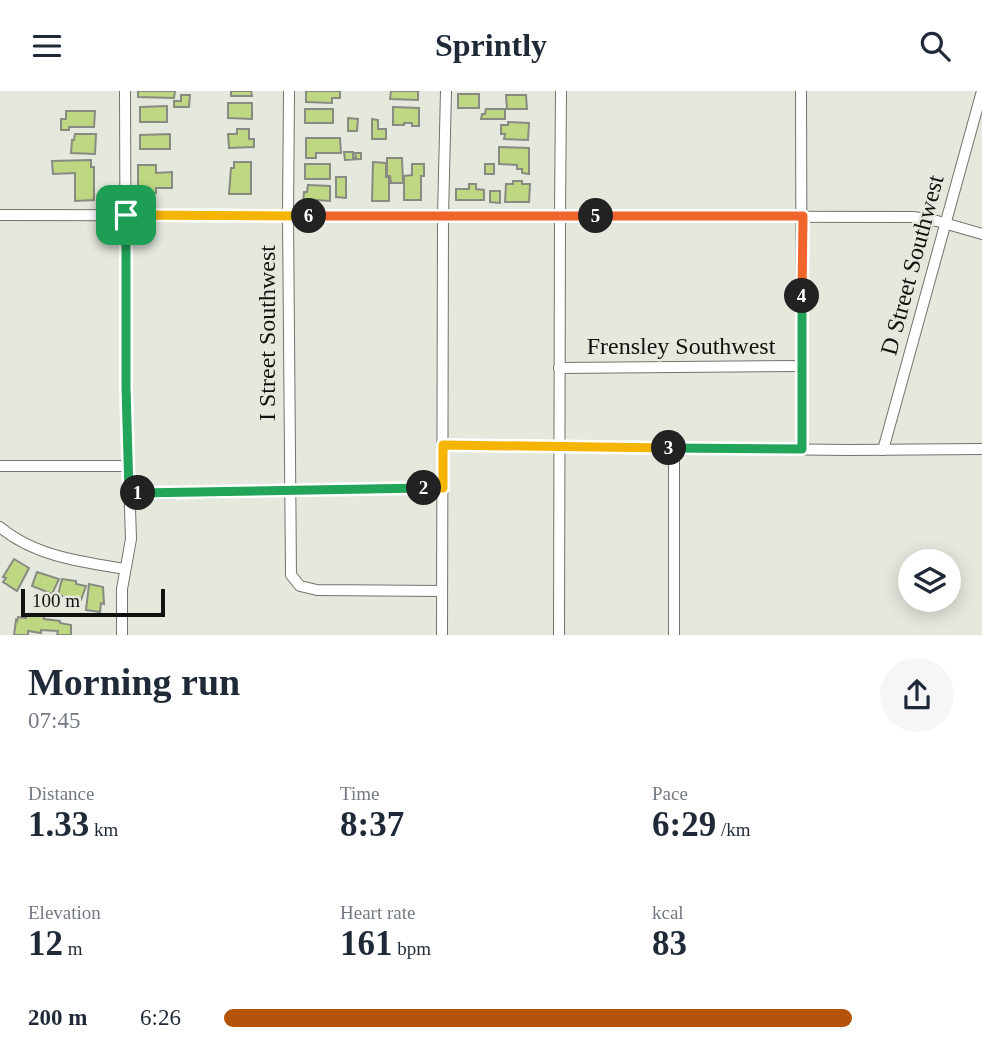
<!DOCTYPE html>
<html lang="en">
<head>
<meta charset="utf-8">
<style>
  :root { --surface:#fff; --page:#f6f6f7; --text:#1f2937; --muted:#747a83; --accent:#b45309 }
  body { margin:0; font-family:Georgia,serif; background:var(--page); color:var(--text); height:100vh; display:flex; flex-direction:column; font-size:26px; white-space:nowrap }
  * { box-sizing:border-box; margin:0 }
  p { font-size:23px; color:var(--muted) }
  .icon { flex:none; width:38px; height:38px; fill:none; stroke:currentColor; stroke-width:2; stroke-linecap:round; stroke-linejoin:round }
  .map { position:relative; height:544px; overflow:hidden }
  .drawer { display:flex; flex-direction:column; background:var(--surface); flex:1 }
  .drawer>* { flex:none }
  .controls { position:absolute; left:898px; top:458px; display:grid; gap:14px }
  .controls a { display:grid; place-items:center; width:63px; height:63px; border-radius:50%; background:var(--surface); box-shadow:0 4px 18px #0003; font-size:35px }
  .scale { position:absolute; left:21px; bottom:18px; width:144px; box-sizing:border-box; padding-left:7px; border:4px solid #11120f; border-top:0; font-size:19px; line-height:24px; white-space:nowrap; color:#11120f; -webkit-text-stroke:5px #e4e8dd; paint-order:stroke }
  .pin { position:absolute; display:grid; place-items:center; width:60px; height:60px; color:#fff; margin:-30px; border-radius:14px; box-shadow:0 4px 10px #0006 }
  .km { position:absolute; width:35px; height:35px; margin:-18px; border-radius:50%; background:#222; color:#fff; font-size:19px; line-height:35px; text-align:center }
  .round { display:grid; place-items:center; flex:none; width:74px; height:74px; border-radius:37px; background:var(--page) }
  .summary { display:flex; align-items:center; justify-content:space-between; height:119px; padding:0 28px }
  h1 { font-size:38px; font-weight:700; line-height:52px }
  .figures { display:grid; grid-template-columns:repeat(3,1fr); gap:10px; height:119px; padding:7px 28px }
  .figures div { display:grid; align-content:center }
  .figures b { font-size:35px; font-weight:700 }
  .figures small { font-size:19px; font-weight:400 }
  .figures p { font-size:19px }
  ul { padding:0 28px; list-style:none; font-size:23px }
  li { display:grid; grid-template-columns:112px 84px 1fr; align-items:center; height:52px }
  li i { height:18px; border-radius:9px; background:var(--accent) }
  header { display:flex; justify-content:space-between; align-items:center; height:91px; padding:0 28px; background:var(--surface); font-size:32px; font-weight:700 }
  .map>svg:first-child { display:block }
  .building { fill:#bfd782; stroke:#888b82; stroke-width:2 }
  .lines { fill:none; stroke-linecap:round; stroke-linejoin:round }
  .street-casing { stroke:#71746b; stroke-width:12 }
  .street { stroke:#fff; stroke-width:10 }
  .split-1-casing { stroke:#fff; stroke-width:14 }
  .split-2-casing { stroke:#fff; stroke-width:14 }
  .split-3-casing { stroke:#fff; stroke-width:14 }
  .split-4-casing { stroke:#fff; stroke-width:14 }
  .split-5-casing { stroke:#fff; stroke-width:14 }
  .split-6-casing { stroke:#fff; stroke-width:14 }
  .split-7-casing { stroke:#fff; stroke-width:14 }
  .split-1 { stroke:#22a559; stroke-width:9 }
  .split-2 { stroke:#22a559; stroke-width:9 }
  .split-3 { stroke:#f5b400; stroke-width:9 }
  .split-4 { stroke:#22a559; stroke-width:9 }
  .split-5 { stroke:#f0652b; stroke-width:9 }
  .split-6 { stroke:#f0652b; stroke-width:9 }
  .split-7 { stroke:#f5b400; stroke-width:9 }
  .labels { text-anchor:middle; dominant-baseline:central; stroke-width:5; stroke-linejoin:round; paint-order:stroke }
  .street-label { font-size:24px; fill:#11120f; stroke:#e4e8dd }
</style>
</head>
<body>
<header><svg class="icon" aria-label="menu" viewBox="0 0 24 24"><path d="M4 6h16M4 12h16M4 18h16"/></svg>Sprintly<svg class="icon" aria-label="search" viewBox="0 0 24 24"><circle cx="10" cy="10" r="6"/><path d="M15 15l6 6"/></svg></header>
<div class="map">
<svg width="982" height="544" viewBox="0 0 982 544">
  <rect width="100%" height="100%" fill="#e4e8dd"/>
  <g class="building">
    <polygon points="138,0 175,0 174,7 138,6"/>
    <polygon points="231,0 251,0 252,5 231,5"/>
    <polygon points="306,0 340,0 340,7 332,7 332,12 306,11"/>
    <polygon points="391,0 418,0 418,9 390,8"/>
    <rect x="458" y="3" width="21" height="14"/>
    <polygon points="181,4 190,4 189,16 174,16 174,10 181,10"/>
    <polygon points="506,4 526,4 527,18 507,18"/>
    <polygon points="228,12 252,12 252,28 228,27"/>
    <polygon points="167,15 167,31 140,31 140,16"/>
    <polygon points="393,16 419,17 419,35 412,35 412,32 404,32 404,34 393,34"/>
    <rect x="305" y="18" width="28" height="14"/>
    <polygon points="486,18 505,18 505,28 481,28 482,23 485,23"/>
    <polygon points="66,20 95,20 94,36 69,36 69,39 61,39 61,28 66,28"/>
    <polygon points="348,27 358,28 357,40 348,40"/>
    <polygon points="372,28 378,29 378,38 386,38 386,48 372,48"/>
    <polygon points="508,31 529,32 528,49 504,48 505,43 501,43 501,34 508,34"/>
    <polygon points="237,38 249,38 249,48 254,48 254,56 229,57 228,43 237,43"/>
    <polygon points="75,43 96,43 95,63 71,62 72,49 74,49"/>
    <polygon points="170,43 170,58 140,58 140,44"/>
    <polygon points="306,47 340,47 341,62 316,62 316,67 306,67"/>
    <polygon points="499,56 529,57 529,83 522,82 522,78 517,78 517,74 499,73"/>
    <polygon points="344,61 353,61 353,67 356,67 355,62 361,62 361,68 345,69"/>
    <polygon points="387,67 402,67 403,92 391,92 390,85 387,85"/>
    <polygon points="91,69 91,76 94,76 94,109 75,110 75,82 53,83 52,70"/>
    <polygon points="234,71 251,71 251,103 229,103 231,77 234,77"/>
    <polygon points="373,71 386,72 386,86 389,86 389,110 372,110"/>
    <rect x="305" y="73" width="25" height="15"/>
    <polygon points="412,73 424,73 424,85 421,85 421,109 404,109 404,85 412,84"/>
    <rect x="485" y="73" width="9" height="10"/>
    <polygon points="138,74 156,74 156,82 172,81 172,97 156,97 156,102 138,102"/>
    <polygon points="336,86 346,86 346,107 336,106"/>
    <polygon points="513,90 522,90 522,93 530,93 529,111 505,111 506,93 513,93"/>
    <polygon points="469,93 476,93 476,98 484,99 484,109 456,109 456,98 469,98"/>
    <polygon points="308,94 330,95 330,110 316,109 315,113 303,112 304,101 307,101"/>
    <polygon points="490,100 500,100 500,112 490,111"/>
    <polygon points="14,468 29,477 17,500 3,491 6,487 3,486"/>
    <polygon points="37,481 59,488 52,503 32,495"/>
    <polygon points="62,488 76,490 76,493 86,495 81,509 58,504"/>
    <polygon points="89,493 103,496 104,513 101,512 100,521 86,519"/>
    <polygon points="26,523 44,525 44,528 60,530 60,532 71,534 71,544 57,544 58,540 41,539 41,542 28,540 28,544 14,544 16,529 17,530 18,526 26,527"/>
  </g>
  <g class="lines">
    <g class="street-casing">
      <g id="street">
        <polyline points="289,0 288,125 291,484 300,495 317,499 442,500"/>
        <polyline points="801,0 802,358"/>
        <polyline points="0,124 913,126 937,130 982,143"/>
        <polyline points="559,277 802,275"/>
        <polyline points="443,354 849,359 982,358"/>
        <polyline points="674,357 674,544"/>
        <polyline points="883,359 982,0"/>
        <polyline points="0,375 128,375"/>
        <polyline points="129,403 443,397"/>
        <path d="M 0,436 C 34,465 82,471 125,478"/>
        <polyline points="122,544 122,498 131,448 126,296 125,0"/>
        <polyline points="442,544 443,125 446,0"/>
        <polyline points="559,544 560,125 561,0"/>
      </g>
    </g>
    <use href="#street" class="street"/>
  </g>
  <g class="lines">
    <g class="split-1-casing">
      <polyline id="split-1" points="126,124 126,296 129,402 138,402"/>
    </g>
    <g class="split-2-casing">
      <polyline id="split-2" points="138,402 424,397"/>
    </g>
    <g class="split-3-casing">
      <polyline id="split-3" points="424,397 443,397 443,354 669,357"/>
    </g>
    <g class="split-4-casing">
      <polyline id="split-4" points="669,357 802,358 802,205"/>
    </g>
    <g class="split-5-casing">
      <polyline id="split-5" points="596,125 803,125 802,205"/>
    </g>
    <g class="split-6-casing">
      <polyline id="split-6" points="309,125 596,125"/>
    </g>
    <g class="split-7-casing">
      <polyline id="split-7" points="126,124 309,125"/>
    </g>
    <use href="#split-1" class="split-1"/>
    <use href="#split-2" class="split-2"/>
    <use href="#split-3" class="split-3"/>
    <use href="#split-4" class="split-4"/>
    <use href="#split-5" class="split-5"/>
    <use href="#split-6" class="split-6"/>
    <use href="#split-7" class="split-7"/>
  </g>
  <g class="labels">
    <g class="street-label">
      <text transform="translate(912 174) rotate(-75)">D Street Southwest</text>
      <text transform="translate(267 242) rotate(-90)">I Street Southwest</text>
      <text x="681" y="255">Frensley Southwest</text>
    </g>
  </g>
</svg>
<div class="controls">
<a><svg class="icon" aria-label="layers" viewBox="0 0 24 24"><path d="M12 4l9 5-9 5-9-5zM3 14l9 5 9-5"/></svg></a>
</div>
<div class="scale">100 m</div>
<div class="pin" style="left:126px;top:124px;background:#1e9e55"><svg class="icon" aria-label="arrive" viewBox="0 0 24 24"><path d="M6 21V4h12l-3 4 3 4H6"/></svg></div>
<b class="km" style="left:138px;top:402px">1</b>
<b class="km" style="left:424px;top:397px">2</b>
<b class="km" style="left:669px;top:357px">3</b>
<b class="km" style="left:802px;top:205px">4</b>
<b class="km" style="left:596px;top:125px">5</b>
<b class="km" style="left:309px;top:125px">6</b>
</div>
<section class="drawer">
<div class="summary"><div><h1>Morning run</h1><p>07:45</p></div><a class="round"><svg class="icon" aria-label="share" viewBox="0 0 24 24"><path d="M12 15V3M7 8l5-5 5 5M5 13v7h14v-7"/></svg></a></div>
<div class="figures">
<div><p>Distance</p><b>1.33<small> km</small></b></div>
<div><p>Time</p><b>8:37</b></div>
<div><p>Pace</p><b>6:29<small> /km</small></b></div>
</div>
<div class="figures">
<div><p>Elevation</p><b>12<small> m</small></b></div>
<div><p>Heart rate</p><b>161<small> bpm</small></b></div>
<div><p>kcal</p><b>83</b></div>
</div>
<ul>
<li><b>200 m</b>6:26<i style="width:86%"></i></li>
</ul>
</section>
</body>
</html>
